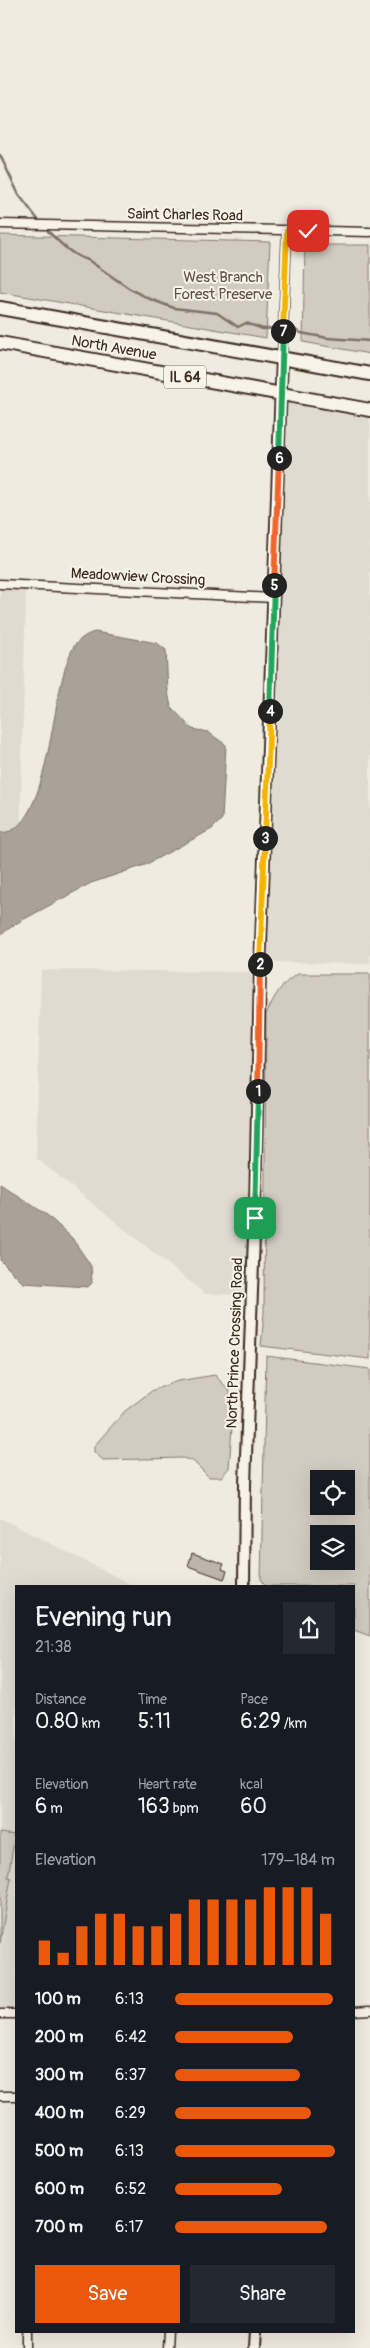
<!DOCTYPE html>
<html lang="en">
<head>
<meta charset="utf-8">
<style>
  :root { --surface:#171b24; --page:#242831; --text:#f1f3f6; --muted:#9ea1a6; --accent:#ea580c }
  body { margin:0; font-family:Pangolin,sans-serif; background:var(--page); color:var(--text); height:100vh; display:flex; flex-direction:column; font-size:19px; white-space:nowrap }
  * { box-sizing:border-box; margin:0 }
  p { font-size:16px; color:var(--muted) }
  .icon { flex:none; width:28px; height:28px; fill:none; stroke:currentColor; stroke-width:2; stroke-linecap:round; stroke-linejoin:round }
  .map { position:relative; flex:1; overflow:hidden }
  .side { position:absolute; left:15px; top:1585px; width:340px; height:748px; display:flex; flex-direction:column; background:var(--surface); border-radius:0px; box-shadow:0 5px 20px #0002 }
  .side>* { flex:none }
  .buttons { position:absolute; left:310px; top:1470px; display:grid; gap:10px }
  .buttons a { display:grid; place-items:center; width:45px; height:45px; border-radius:0px; background:var(--surface); box-shadow:0 5px 20px #0002; font-size:25px }
  .pin { position:absolute; display:grid; place-items:center; width:42px; height:42px; color:#fff; margin:-21px; border-radius:10px; box-shadow:0 2px 8px #0006 }
  .km { position:absolute; width:25px; height:25px; margin:-12px; border-radius:50%; background:#222; color:#fff; font-size:14px; line-height:25px; text-align:center }
  .round { display:grid; place-items:center; flex:none; width:52px; height:52px; border-radius:0px; background:var(--page) }
  .headline { display:flex; align-items:center; justify-content:space-between; height:85px; padding:0 20px }
  h1 { font-size:28px; font-weight:600; line-height:38px }
  .stats { display:grid; grid-template-columns:repeat(3,1fr); gap:8px; height:85px; padding:5px 20px }
  .stats div { display:grid; align-content:center }
  .stats b { font-size:21px; font-weight:600 }
  .stats small { font-size:14px; font-weight:400 }
  .stats p { font-size:14px }
  .chart { height:140px; padding:10px 20px }
  .chart p { display:flex; justify-content:space-between }
  .chart svg { width:100%; height:90px; margin-top:5px; stroke:var(--accent); stroke-width:6 }
  .cta { display:flex; gap:10px; margin-top:auto; padding:10px 20px }
  .cta a { flex:1; height:58px; border-radius:0px; background:var(--accent); color:#fff; font-size:20px; font-weight:600; line-height:58px; text-align:center }
  .cta a+a { background:var(--page); color:var(--text) }
  ul { padding:0 20px; list-style:none; font-size:16px }
  li { display:grid; grid-template-columns:80px 60px 1fr; align-items:center; height:38px }
  li i { height:12px; border-radius:6px; background:var(--accent) }
  .map>svg:first-child { display:block }
  .built { fill:#e0dbd0 }
  .green { fill:#d1cbc0; stroke:#867a6f; fill-rule:evenodd }
  .water { fill:#aaa296; stroke:#7e7266 }
  .lines { fill:none; stroke-linecap:round; stroke-linejoin:round }
  .stream { stroke:#7e7266; stroke-width:2.5 }
  .building { fill:#bdb5aa; stroke:#3b2a1e }
  .minor-casing { stroke:#3b2a1e; stroke-width:11 }
  .tertiary-casing { stroke:#3b2a1e; stroke-width:14 }
  .primary-casing { stroke:#3b2a1e; stroke-width:16 }
  .minor { stroke:#f7f3e8; stroke-width:8 }
  .tertiary { stroke:#f7f3e8; stroke-width:10 }
  .primary { stroke:#f7f3e8; stroke-width:12 }
  .split-1-casing { stroke:#fff; stroke-width:10 }
  .split-2-casing { stroke:#fff; stroke-width:10 }
  .split-3-casing { stroke:#fff; stroke-width:10 }
  .split-4-casing { stroke:#fff; stroke-width:10 }
  .split-5-casing { stroke:#fff; stroke-width:10 }
  .split-6-casing { stroke:#fff; stroke-width:10 }
  .split-7-casing { stroke:#fff; stroke-width:10 }
  .split-8-casing { stroke:#fff; stroke-width:10 }
  .split-1 { stroke:#22a559; stroke-width:6 }
  .split-2 { stroke:#f0652b; stroke-width:6 }
  .split-3 { stroke:#f5b400; stroke-width:6 }
  .split-4 { stroke:#f5b400; stroke-width:6 }
  .split-5 { stroke:#22a559; stroke-width:6 }
  .split-6 { stroke:#f0652b; stroke-width:6 }
  .split-7 { stroke:#22a559; stroke-width:6 }
  .split-8 { stroke:#f5b400; stroke-width:6 }
  .labels { text-anchor:middle; dominant-baseline:central; stroke-width:4; stroke-linejoin:round; paint-order:stroke }
  .shield { fill:#f7f3e8; stroke:#73665b; stroke-width:1 }
  .shield-label { font-size:14px; font-weight:bold; fill:#3b2a1e }
  .street-label { font-size:15px; fill:#3b2a1e; stroke:#f7f3e8 }
  .park-label { font-size:15px; fill:#605246; stroke:#f7f3e8 }
</style>
</head>
<body>
<div class="map">
<svg width="370" height="2348" viewBox="0 0 370 2348">
  <rect width="100%" height="100%" fill="#efebe0"/>
  <filter id="ink" filterUnits="userSpaceOnUse"><feTurbulence type="fractalNoise" baseFrequency=".02" numOctaves="2"/><feDisplacementMap in="SourceGraphic" scale="10" xChannelSelector="R" yChannelSelector="G"/><feConvolveMatrix kernelMatrix="1 2 1 2 8 2 1 2 1" color-interpolation-filters="sRGB"/></filter>
  <g filter="url(#ink)">
    <g class="built">
      <polygon points="283,399 370,413 370,964 264,962"/>
      <polygon points="0,587 26,588 20,840 0,839"/>
      <polygon points="41,970 257,972 249,1295 205,1294 36,1158"/>
      <polygon points="0,1518 134,1586 16,1586 16,2009 0,2009"/>
    </g>
    <g class="green">
      <polygon points="0,235 270,242 266,338 0,292"/>
      <polygon points="305,245 370,245 370,354 303,342"/>
      <path d="M 298,974 L 370,974 L 370,1359 L 261,1346 L 264,1313 L 266,1014 C 275,996 280,984 298,974 Z"/>
      <path d="M 266,1356 L 370,1369 L 370,1636 L 354,1630 L 354,1586 L 266,1586 L 261,1579 ZM 319,1479 L 346,1479 L 346,1506 L 319,1506 ZM 319,1534 L 346,1534 L 346,1561 L 319,1561 Z"/>
      <polygon points="215,1375 230,1392 233,1413 229,1468 221,1477 209,1477 193,1461 183,1458 103,1460 94,1452 94,1446 125,1411 153,1390 178,1381"/>
      <polygon points="0,1833 15,1835 8,1877 11,1878 0,1943"/>
    </g>
    <g class="water">
      <path d="M 95,632 L 157,643 L 166,650 L 168,692 L 171,707 L 192,729 L 208,732 L 226,745 L 222,819 L 212,829 L 145,865 L 91,883 L 17,923 L 0,935 L 0,833 C 5,832 11,832 14,829 C 52,802 51,692 72,650 C 76,641 86,634 95,632 Z"/>
      <polygon points="0,1184 47,1215 72,1238 91,1266 92,1283 88,1287 23,1283 0,1260"/>
    </g>
    <g class="lines">
      <g class="stream">
        <polyline points="0,155 19,195 39,221"/>
        <path d="M 48,231 C 59,242 72,256 88,260 L 130,289 L 150,299 L 174,308 L 217,313 L 238,327 L 246,323 L 263,329 L 277,328"/>
        <polyline points="289,327 301,333 328,338 370,341"/>
      </g>
    </g>
    <polygon class="building" points="192,1553 224,1564 222,1569 227,1571 224,1579 188,1566"/>
    <g class="lines">
      <g class="minor-casing">
        <g id="minor">
          <polyline points="0,224 370,232"/>
          <polyline points="282,358 287,231"/>
          <polyline points="0,584 274,598"/>
          <polyline points="354,2011 370,2010"/>
          <polyline points="0,2014 16,2014"/>
          <polyline points="0,2096 16,2096"/>
          <polyline points="27,2348 27,2331"/>
          <polyline points="167,2348 168,2331"/>
        </g>
      </g>
      <g class="tertiary-casing">
        <g id="tertiary">
          <polyline points="244,1586 245,1484 255,1208 260,971 282,358"/>
          <polyline points="254,2348 255,2331"/>
        </g>
      </g>
      <g class="primary-casing">
        <g id="primary">
          <polyline points="0,308 370,374"/>
          <polyline points="0,343 370,410"/>
        </g>
      </g>
      <use href="#minor" class="minor"/>
      <use href="#tertiary" class="tertiary"/>
      <use href="#primary" class="primary"/>
    </g>
  </g>
  <g class="lines" filter="url(#ink)">
    <g class="split-1-casing">
      <polyline id="split-1" points="255,1218 258,1091"/>
    </g>
    <g class="split-2-casing">
      <polyline id="split-2" points="258,1091 260,964"/>
    </g>
    <g class="split-3-casing">
      <polyline id="split-3" points="260,964 265,838"/>
    </g>
    <g class="split-4-casing">
      <polyline id="split-4" points="265,838 270,711"/>
    </g>
    <g class="split-5-casing">
      <polyline id="split-5" points="270,711 274,585"/>
    </g>
    <g class="split-6-casing">
      <polyline id="split-6" points="274,585 279,458"/>
    </g>
    <g class="split-7-casing">
      <polyline id="split-7" points="279,458 283,331"/>
    </g>
    <g class="split-8-casing">
      <polyline id="split-8" points="283,331 287,231 308,231"/>
    </g>
    <use href="#split-1" class="split-1"/>
    <use href="#split-2" class="split-2"/>
    <use href="#split-3" class="split-3"/>
    <use href="#split-4" class="split-4"/>
    <use href="#split-5" class="split-5"/>
    <use href="#split-6" class="split-6"/>
    <use href="#split-7" class="split-7"/>
    <use href="#split-8" class="split-8"/>
  </g>
  <g class="labels">
    <rect class="shield" x="164" y="365.5" width="42" height="23" rx="4"/>
    <g class="shield-label">
      <text x="185" y="377">IL 64</text>
    </g>
    <g class="street-label">
      <text transform="translate(185 215) rotate(1)">Saint Charles Road</text>
      <text transform="translate(114 348) rotate(10)">North Avenue</text>
      <text transform="translate(138 577) rotate(3)">Meadowview Crossing</text>
      <text transform="translate(235 1343) rotate(-88)">North Prince Crossing Road</text>
    </g>
    <g class="park-label">
      <text x="223" y="277">West Branch<tspan x="223" dy="17">Forest Preserve</tspan></text>
    </g>
  </g>
</svg>
<div class="buttons">
<a><svg class="icon" aria-label="locate" viewBox="0 0 24 24"><circle cx="12" cy="12" r="6"/><path d="M12 2v4M12 18v4M2 12h4M18 12h4"/></svg></a>
<a><svg class="icon" aria-label="layers" viewBox="0 0 24 24"><path d="M12 4l9 5-9 5-9-5zM3 14l9 5 9-5"/></svg></a>
</div>
<div class="pin" style="left:255px;top:1218px;background:#1e9e55"><svg class="icon" aria-label="arrive" viewBox="0 0 24 24"><path d="M6 21V4h12l-3 4 3 4H6"/></svg></div>
<div class="pin" style="left:308px;top:231px;background:#d93025"><svg class="icon" aria-label="check" viewBox="0 0 24 24"><path d="M5 12l5 5 9-10"/></svg></div>
<b class="km" style="left:258px;top:1091px">1</b>
<b class="km" style="left:260px;top:964px">2</b>
<b class="km" style="left:265px;top:838px">3</b>
<b class="km" style="left:270px;top:711px">4</b>
<b class="km" style="left:274px;top:585px">5</b>
<b class="km" style="left:279px;top:458px">6</b>
<b class="km" style="left:283px;top:331px">7</b>
<section class="side">
<div class="headline"><div><h1>Evening run</h1><p>21:38</p></div><a class="round"><svg class="icon" aria-label="share" viewBox="0 0 24 24"><path d="M12 15V3M7 8l5-5 5 5M5 13v7h14v-7"/></svg></a></div>
<div class="stats">
<div><p>Distance</p><b>0.80<small> km</small></b></div>
<div><p>Time</p><b>5:11</b></div>
<div><p>Pace</p><b>6:29<small> /km</small></b></div>
</div>
<div class="stats">
<div><p>Elevation</p><b>6<small> m</small></b></div>
<div><p>Heart rate</p><b>163<small> bpm</small></b></div>
<div><p>kcal</p><b>60</b></div>
</div>
<div class="chart"><p><span>Elevation</span>179–184 m</p>
<svg viewBox="0 0 160 44" preserveAspectRatio="none"><path d="M5 44V32M15 44V38M25 44V25M35 44V19M45 44V19M55 44V25M65 44V25M75 44V19M85 44V12M95 44V12M105 44V12M115 44V12M125 44V6M135 44V6M145 44V6M155 44V19"/></svg>
</div>
<ul>
<li><b>100 m</b>6:13<i style="width:99%"></i></li>
<li><b>200 m</b>6:42<i style="width:74%"></i></li>
<li><b>300 m</b>6:37<i style="width:78%"></i></li>
<li><b>400 m</b>6:29<i style="width:85%"></i></li>
<li><b>500 m</b>6:13<i style="width:100%"></i></li>
<li><b>600 m</b>6:52<i style="width:67%"></i></li>
<li><b>700 m</b>6:17<i style="width:95%"></i></li>
</ul>
<div class="cta"><a>Save</a><a>Share</a></div>
</section>
</div>
</body>
</html>
